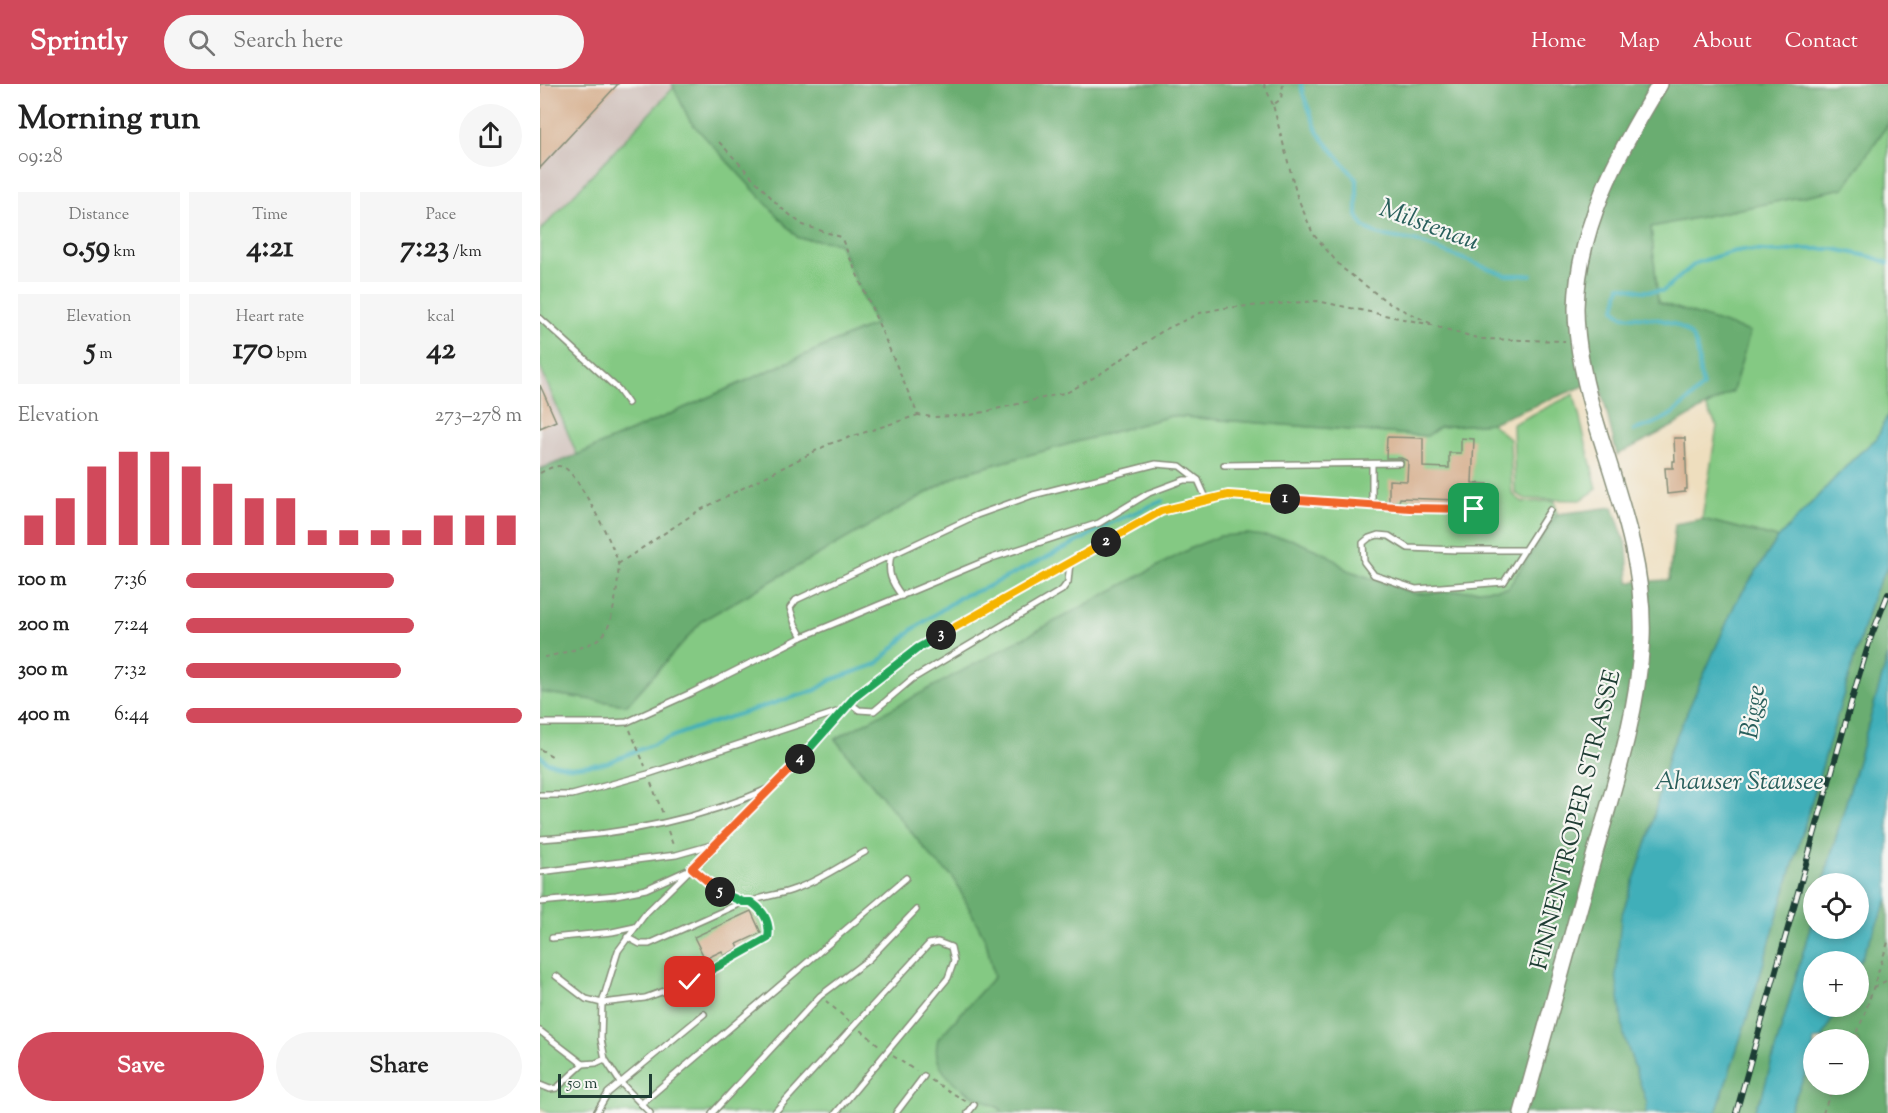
<!DOCTYPE html>
<html lang="en">
<head>
<meta charset="utf-8">
<style>
  :root { --surface:#fff; --page:#f6f6f6; --text:#222; --muted:#767676; --accent:#d1495b }
  body { margin:0; font-family:"Sorts Mill Goudy",serif; background:var(--page); color:var(--text); height:100vh; display:flex; flex-direction:column; font-size:22px; white-space:nowrap }
  * { box-sizing:border-box; margin:0 }
  p { font-size:20px; color:var(--muted) }
  .icon { flex:none; width:33px; height:33px; fill:none; stroke:currentColor; stroke-width:2; stroke-linecap:round; stroke-linejoin:round }
  .map { position:relative; flex:1; overflow:hidden }
  .side { display:flex; flex-direction:column; background:var(--surface); width:540px }
  .side>* { flex:none }
  .controls { position:absolute; left:1263px; top:789px; display:grid; gap:12px }
  .controls a { display:grid; place-items:center; width:66px; height:66px; border-radius:50%; background:var(--surface); box-shadow:0 3px 9px #0003; font-size:30px }
  .scale { position:absolute; left:18px; bottom:15px; width:94px; box-sizing:border-box; padding-left:6px; border:3px solid #1f3d34; border-top:0; font-size:16px; line-height:21px; white-space:nowrap; color:#1f3d34; -webkit-text-stroke:4px #f6f6f2; paint-order:stroke }
  .pin { position:absolute; display:grid; place-items:center; width:51px; height:51px; color:#fff; margin:-26px; border-radius:12px; box-shadow:0 3px 9px #0006 }
  .km { position:absolute; width:30px; height:30px; margin:-15px; border-radius:50%; background:#222; color:#fff; font-size:16px; line-height:30px; text-align:center }
  .round { display:grid; place-items:center; flex:none; width:63px; height:63px; border-radius:32px; background:var(--page) }
  .headline { display:flex; align-items:center; justify-content:space-between; height:102px; padding:0 18px }
  h1 { font-size:33px; font-weight:700; line-height:45px }
  .stats { display:grid; grid-template-columns:repeat(3,1fr); gap:9px; height:102px; padding:6px 18px }
  .stats div { display:grid; align-content:center; border-radius:0px; background:var(--page); text-align:center }
  .stats b { font-size:30px; font-weight:700 }
  .stats small { font-size:16px; font-weight:400 }
  .stats p { font-size:16px }
  .chart { height:168px; padding:12px 18px }
  .chart p { display:flex; justify-content:space-between }
  .chart svg { width:100%; height:108px; margin-top:6px; stroke:var(--accent); stroke-width:6 }
  .button { display:flex; gap:12px; margin-top:auto; padding:12px 18px }
  .button a { flex:1; height:69px; border-radius:36px; background:var(--accent); color:#fff; font-size:24px; font-weight:700; line-height:69px; text-align:center }
  .button a+a { background:var(--page); color:var(--text) }
  ul { padding:0 18px; list-style:none; font-size:20px }
  li { display:grid; grid-template-columns:96px 72px 1fr; align-items:center; height:45px }
  li i { height:15px; border-radius:8px; background:var(--accent) }
  header { display:flex; align-items:center; gap:36px; box-sizing:border-box; height:84px; padding:0 30px; background:var(--accent); color:#fff }
  header strong { font-size:28px }
  nav { display:flex; gap:33px; margin-inline-start:auto; font-size:21px }
  .search { width:420px; height:54px; background:var(--page); display:flex; align-items:center; gap:15px; box-sizing:border-box; padding:0 21px; border-radius:33px; color:var(--muted); font-size:22px }
  main { display:flex; flex:1; min-height:0 }
  .map>svg:first-child { display:block }
  .industrial { fill:#cfc0ba }
  .green { fill:#84c983; stroke:#52835c; stroke-width:1.5 }
  .forest { fill:#6bad71; stroke:#457552; stroke-width:1.5 }
  .water { fill:#3fafb9; stroke:#2f7676; stroke-width:1.5 }
  .lines { fill:none; stroke-linecap:round; stroke-linejoin:round }
  .stream { stroke:#3fafb9; stroke-width:4 }
  .building { fill:#d7b191 }
  .service-casing { stroke:#868e79; stroke-width:8 }
  .secondary-casing { stroke:#868e79; stroke-width:18 }
  .path { stroke:#868e79; stroke-width:2; stroke-dasharray:4.5 4.5; stroke-linecap:butt }
  .service { stroke:#fff; stroke-width:5 }
  .secondary { stroke:#fff; stroke-width:15 }
  .rail-casing { stroke:#1f3d34; stroke-width:6 }
  .rail { stroke:#f6f6f2; stroke-width:4; stroke-dasharray:11; stroke-linecap:butt }
  .split-1-casing { stroke:#fff; stroke-width:12 }
  .split-2-casing { stroke:#fff; stroke-width:12 }
  .split-3-casing { stroke:#fff; stroke-width:12 }
  .split-4-casing { stroke:#fff; stroke-width:12 }
  .split-5-casing { stroke:#fff; stroke-width:12 }
  .split-6-casing { stroke:#fff; stroke-width:12 }
  .split-1 { stroke:#f0652b; stroke-width:8 }
  .split-2 { stroke:#f5b400; stroke-width:8 }
  .split-3 { stroke:#f5b400; stroke-width:8 }
  .split-4 { stroke:#22a559; stroke-width:8 }
  .split-5 { stroke:#f0652b; stroke-width:8 }
  .split-6 { stroke:#22a559; stroke-width:8 }
  .labels { text-anchor:middle; dominant-baseline:central; stroke-width:4.5; stroke-linejoin:round; paint-order:stroke }
  .street-label { font-size:24px; fill:#1f3d34; stroke:#f6f6f2 }
  .water-label { font-size:26px; font-style:italic; fill:#295f5c; stroke:#f6f6f2 }
</style>
</head>
<body>
<header>
<strong>Sprintly</strong>
<div class="search"><svg class="icon" aria-label="search" viewBox="0 0 24 24"><circle cx="10" cy="10" r="6"/><path d="M15 15l6 6"/></svg>Search here</div>
<nav><a>Home</a><a>Map</a><a>About</a><a>Contact</a></nav>
</header>
<main>
<section class="side">
<div class="headline"><div><h1>Morning run</h1><p>09:28</p></div><a class="round"><svg class="icon" aria-label="share" viewBox="0 0 24 24"><path d="M12 15V3M7 8l5-5 5 5M5 13v7h14v-7"/></svg></a></div>
<div class="stats">
<div><p>Distance</p><b>0.59<small> km</small></b></div>
<div><p>Time</p><b>4:21</b></div>
<div><p>Pace</p><b>7:23<small> /km</small></b></div>
</div>
<div class="stats">
<div><p>Elevation</p><b>5<small> m</small></b></div>
<div><p>Heart rate</p><b>170<small> bpm</small></b></div>
<div><p>kcal</p><b>42</b></div>
</div>
<div class="chart"><p><span>Elevation</span>273–278 m</p>
<svg viewBox="0 0 160 44" preserveAspectRatio="none"><path d="M5 44V32M15 44V25M25 44V12M35 44V6M45 44V6M55 44V12M65 44V19M75 44V25M85 44V25M95 44V38M105 44V38M115 44V38M125 44V38M135 44V32M145 44V32M155 44V32"/></svg>
</div>
<ul>
<li><b>100 m</b>7:36<i style="width:62%"></i></li>
<li><b>200 m</b>7:24<i style="width:68%"></i></li>
<li><b>300 m</b>7:32<i style="width:64%"></i></li>
<li><b>400 m</b>6:44<i style="width:100%"></i></li>
</ul>
<div class="button"><a>Save</a><a>Share</a></div>
</section>
<div class="map">
<svg width="1348" height="1029" viewBox="0 0 1348 1029">
  <rect width="100%" height="100%" fill="#f6f6f2"/>
  <filter id="ink" filterUnits="userSpaceOnUse"><feTurbulence type="fractalNoise" baseFrequency=".0167" numOctaves="2"/><feDisplacementMap in="SourceGraphic" scale="12" xChannelSelector="R" yChannelSelector="G"/><feConvolveMatrix kernelMatrix="1 2 1 2 8 2 1 2 1" color-interpolation-filters="sRGB"/></filter>
  <filter id="wash" filterUnits="userSpaceOnUse"><feTurbulence type="fractalNoise" baseFrequency=".008" numOctaves="4" result="noise"/><feDisplacementMap in="SourceGraphic" scale="24" xChannelSelector="R" yChannelSelector="G"/><feGaussianBlur stdDeviation="1.35" result="paint"/><feColorMatrix in="noise" values="0 0 0 0 0 0 0 0 0 0 0 0 0 0 0 0 0 1.4 0 .05"/><feComposite in="paint" operator="in"/></filter>
  <g filter="url(#wash)">
    <rect width="100%" height="100%" fill="#eedebe"/>
    <g class="industrial">
      <polygon points="0,0 132,0 134,3 0,147"/>
      <polygon points="0,282 37,371 0,385"/>
    </g>
    <g class="green">
      <polygon points="134,3 150,37 299,158 335,240 37,371 0,282 0,147"/>
      <polygon points="1348,40 1348,330 1337,354 1314,374 1238,454 1162,435 1177,342 1166,323 1193,307 1118,218 1111,143 1304,104"/>
      <polygon points="1034,310 1057,405 1041,416 985,415 975,409 973,340"/>
      <polygon points="631,332 887,352 900,343 951,339 970,355 972,410 983,418 1015,417 1017,430 968,504 876,510 807,486 788,471 295,655 394,776 413,793 446,857 454,893 398,955 424,1007 461,1025 462,1029 9,1029 0,1023 0,608 87,621 163,536 420,390"/>
    </g>
    <g class="forest">
      <polygon points="132,0 1348,0 1348,40 1304,104 1111,143 1118,218 1210,248 1193,307 1131,343 1077,371 1059,296 951,339 900,343 887,352 631,332 420,390 163,536 87,621 0,608 0,385 37,371 335,240 299,159 258,154 150,37"/>
      <path d="M 1073,423 L 1087,464 L 1089,498 L 1129,496 L 1135,440 L 1162,435 L 1238,454 L 1196,518 L 1129,669 L 1109,752 L 1081,833 L 1084,952 L 1107,1019 L 1106,1029 L 462,1029 L 461,1025 C 434,1012 387,993 398,955 L 454,893 L 446,857 L 413,793 L 394,776 L 295,655 L 653,463 L 680,452 L 707,450 L 751,455 L 788,471 L 807,486 L 876,510 L 968,504 L 1017,430 Z"/>
      <polygon points="1348,482 1348,572 1283,799 1274,800 1273,833 1222,1012 1217,1020 1214,1029 1176,1029 1209,928 1334,508"/>
      <polygon points="1348,815 1348,1029 1248,1029 1273,973 1274,1000 1318,1000 1318,956 1282,955 1298,923 1318,922 1319,879"/>
    </g>
    <g class="water">
      <polygon points="1348,330 1348,482 1334,508 1209,928 1176,1029 1106,1029 1107,1019 1084,952 1076,890 1081,833 1109,752 1129,669 1196,518 1238,454 1314,374 1337,354"/>
      <polygon points="1348,572 1348,815 1319,879 1318,878 1274,878 1274,922 1298,923 1282,955 1274,956 1273,973 1248,1029 1214,1029 1217,1020 1222,1012 1273,833 1274,844 1318,844 1318,800 1283,799"/>
    </g>
    <g class="lines">
      <g class="stream">
        <polyline points="761,0 763,10 778,49 817,96 817,132 824,143 839,151 875,157 966,191 991,191"/>
        <path d="M 1094,346 C 1128,337 1138,327 1163,302 C 1158,289 1160,274 1156,261 C 1146,233 1106,234 1082,232 L 1075,225 L 1080,202 L 1103,207 L 1123,207 L 1156,179 L 1191,168 L 1204,166 L 1241,168 L 1262,165 L 1294,165 L 1332,173 L 1348,179"/>
        <polyline points="0,671 7,678 31,683 66,679 152,645 276,606 291,596 337,580 372,546 422,512 443,505 543,455 564,442 622,417"/>
      </g>
    </g>
    <g id="blocks">
      <g class="building">
        <polygon points="0,0 78,0 0,84"/>
        <polygon points="0,301 16,337 0,344"/>
        <polygon points="847,353 883,354 883,383 909,384 909,369 921,369 921,354 934,355 932,399 948,400 948,417 860,414 859,418 849,418 849,396 867,397 868,377 861,374 846,374"/>
        <polygon points="1134,354 1145,354 1147,405 1145,405 1145,408 1127,410 1125,384 1133,384 1133,377 1135,377"/>
        <polygon points="211,827 221,849 197,860 199,864 184,872 182,867 165,875 154,853"/>
      </g>
    </g>
  </g>
  <g filter="url(#ink)">
    <use href="#blocks" fill-opacity="0" stroke="#868e79" stroke-width="1.5"/>
    <g class="lines">
      <g class="service-casing">
        <g id="service">
          <polyline points="0,234 78,305 88,319"/>
          <polyline points="832,380 832,421"/>
          <polyline points="684,381 860,379"/>
          <polyline points="985,466 917,466 868,464 849,452 838,451 829,454 823,459 824,478 834,491 876,505 964,498 1010,426"/>
          <path d="M 351,471 C 347,489 351,498 362,512"/>
          <polyline points="262,553 255,540 250,524 256,516 437,431 493,411 616,380 640,382 658,396 667,416"/>
          <polyline points="310,619 319,626 334,627 372,595 522,506 528,498 530,478"/>
          <polyline points="0,639 68,639 87,638 151,609 262,553 452,474 559,439 609,409 644,396 658,396"/>
          <polyline points="0,711 32,711 108,690 303,626"/>
          <path d="M 0,755 C 79,751 157,737 230,704"/>
          <polyline points="0,788 136,771 175,760"/>
          <polyline points="0,818 76,811 106,805 148,786"/>
          <path d="M 211,818 C 224,811 241,811 255,805 C 279,797 303,780 325,768"/>
          <polyline points="12,854 72,848 95,843"/>
          <path d="M 16,892 L 46,915 L 62,919 L 105,914 L 149,898 L 227,854 C 231,838 223,827 211,818 L 203,818 L 109,860 L 100,860 L 87,853"/>
          <polyline points="0,947 43,980 56,979 65,975"/>
          <polyline points="0,1001 10,1005 17,1004 43,980"/>
          <polyline points="101,1020 366,794"/>
          <polyline points="56,1029 68,1009 164,930"/>
          <polyline points="110,1029 80,998 65,975 61,955 62,919 78,867 106,829 208,729 280,654 316,612 378,564 621,427 688,411 870,424 934,425"/>
          <polyline points="172,1029 280,912 329,875 376,826"/>
          <polyline points="234,1029 389,860 398,858 411,863 414,877 408,894 296,1029"/>
          <polyline points="356,1029 384,992"/>
          <polyline points="428,1029 434,1021"/>
        </g>
      </g>
      <g class="secondary-casing">
        <path id="secondary" d="M 982,1029 C 1007,941 1032,853 1056,765 C 1076,696 1098,627 1102,555 C 1105,484 1081,418 1060,351 C 1047,310 1036,266 1036,224 C 1038,143 1078,68 1120,0"/>
      </g>
      <g class="path">
        <polyline points="724,0 733,21"/>
        <polyline points="743,0 741,15 733,21 757,112 773,150 802,184 850,220 892,240"/>
        <polyline points="179,58 241,124 263,141 301,153 378,331 393,333 431,331 528,308 560,290 624,246 660,229 683,224 777,217 897,242"/>
        <polyline points="898,243 941,255 1025,257"/>
        <path d="M 0,389 C 8,385 17,379 25,384 C 38,391 75,463 78,479 C 80,493 73,540 64,550 C 51,564 18,570 0,574"/>
        <polyline points="78,480 158,427 289,360 378,331"/>
        <polyline points="90,646 105,682"/>
        <polyline points="0,665 15,674"/>
        <polyline points="111,699 123,730"/>
        <polyline points="128,747 133,761"/>
        <polyline points="158,789 180,808 192,813"/>
        <polyline points="1334,903 1348,896"/>
        <polyline points="286,917 309,937"/>
        <polyline points="321,946 341,963"/>
        <polyline points="1313,956 1324,932 1348,858"/>
        <polyline points="353,972 376,987"/>
        <polyline points="391,996 427,1018"/>
        <polyline points="1283,1029 1294,1000"/>
      </g>
      <use href="#service" class="service"/>
      <use href="#secondary" class="secondary"/>
      <g class="rail-casing">
        <polyline id="rail" points="1196,1029 1317,598 1331,553 1348,510"/>
      </g>
      <use href="#rail" class="rail"/>
    </g>
  </g>
  <g class="lines" filter="url(#ink)">
    <g class="split-1-casing">
      <polyline id="split-1" points="745,415 870,424 934,425"/>
    </g>
    <g class="split-2-casing">
      <polyline id="split-2" points="566,458 621,427 688,411 745,415"/>
    </g>
    <g class="split-3-casing">
      <polyline id="split-3" points="401,551 566,458"/>
    </g>
    <g class="split-4-casing">
      <polyline id="split-4" points="260,675 316,612 378,564 401,551"/>
    </g>
    <g class="split-5-casing">
      <polyline id="split-5" points="180,808 152,784 260,675"/>
    </g>
    <g class="split-6-casing">
      <path id="split-6" d="M 150,898 L 228,854 C 231,838 224,827 211,818 L 203,818 L 180,808"/>
    </g>
    <use href="#split-1" class="split-1"/>
    <use href="#split-2" class="split-2"/>
    <use href="#split-3" class="split-3"/>
    <use href="#split-4" class="split-4"/>
    <use href="#split-5" class="split-5"/>
    <use href="#split-6" class="split-6"/>
  </g>
  <g class="labels">
    <g class="street-label">
      <text transform="translate(1037 736) rotate(-76)">FINNENTROPER STRASSE</text>
    </g>
    <g class="water-label">
      <text transform="translate(889 142) rotate(20)">Milstenau</text>
      <text transform="translate(1214 628) rotate(-82)">Bigge</text>
      <text x="1199" y="698">Ahauser Stausee</text>
    </g>
  </g>
</svg>
<div class="controls">
<a><svg class="icon" aria-label="locate" viewBox="0 0 24 24"><circle cx="12" cy="12" r="6"/><path d="M12 2v4M12 18v4M2 12h4M18 12h4"/></svg></a>
<a>+</a>
<a>−</a>
</div>
<div class="scale">50 m</div>
<div class="pin" style="left:934px;top:425px;background:#1e9e55"><svg class="icon" aria-label="arrive" viewBox="0 0 24 24"><path d="M6 21V4h12l-3 4 3 4H6"/></svg></div>
<div class="pin" style="left:150px;top:898px;background:#d93025"><svg class="icon" aria-label="check" viewBox="0 0 24 24"><path d="M5 12l5 5 9-10"/></svg></div>
<b class="km" style="left:745px;top:415px">1</b>
<b class="km" style="left:566px;top:458px">2</b>
<b class="km" style="left:401px;top:551px">3</b>
<b class="km" style="left:260px;top:675px">4</b>
<b class="km" style="left:180px;top:808px">5</b>
</div>
</main>
</body>
</html>
